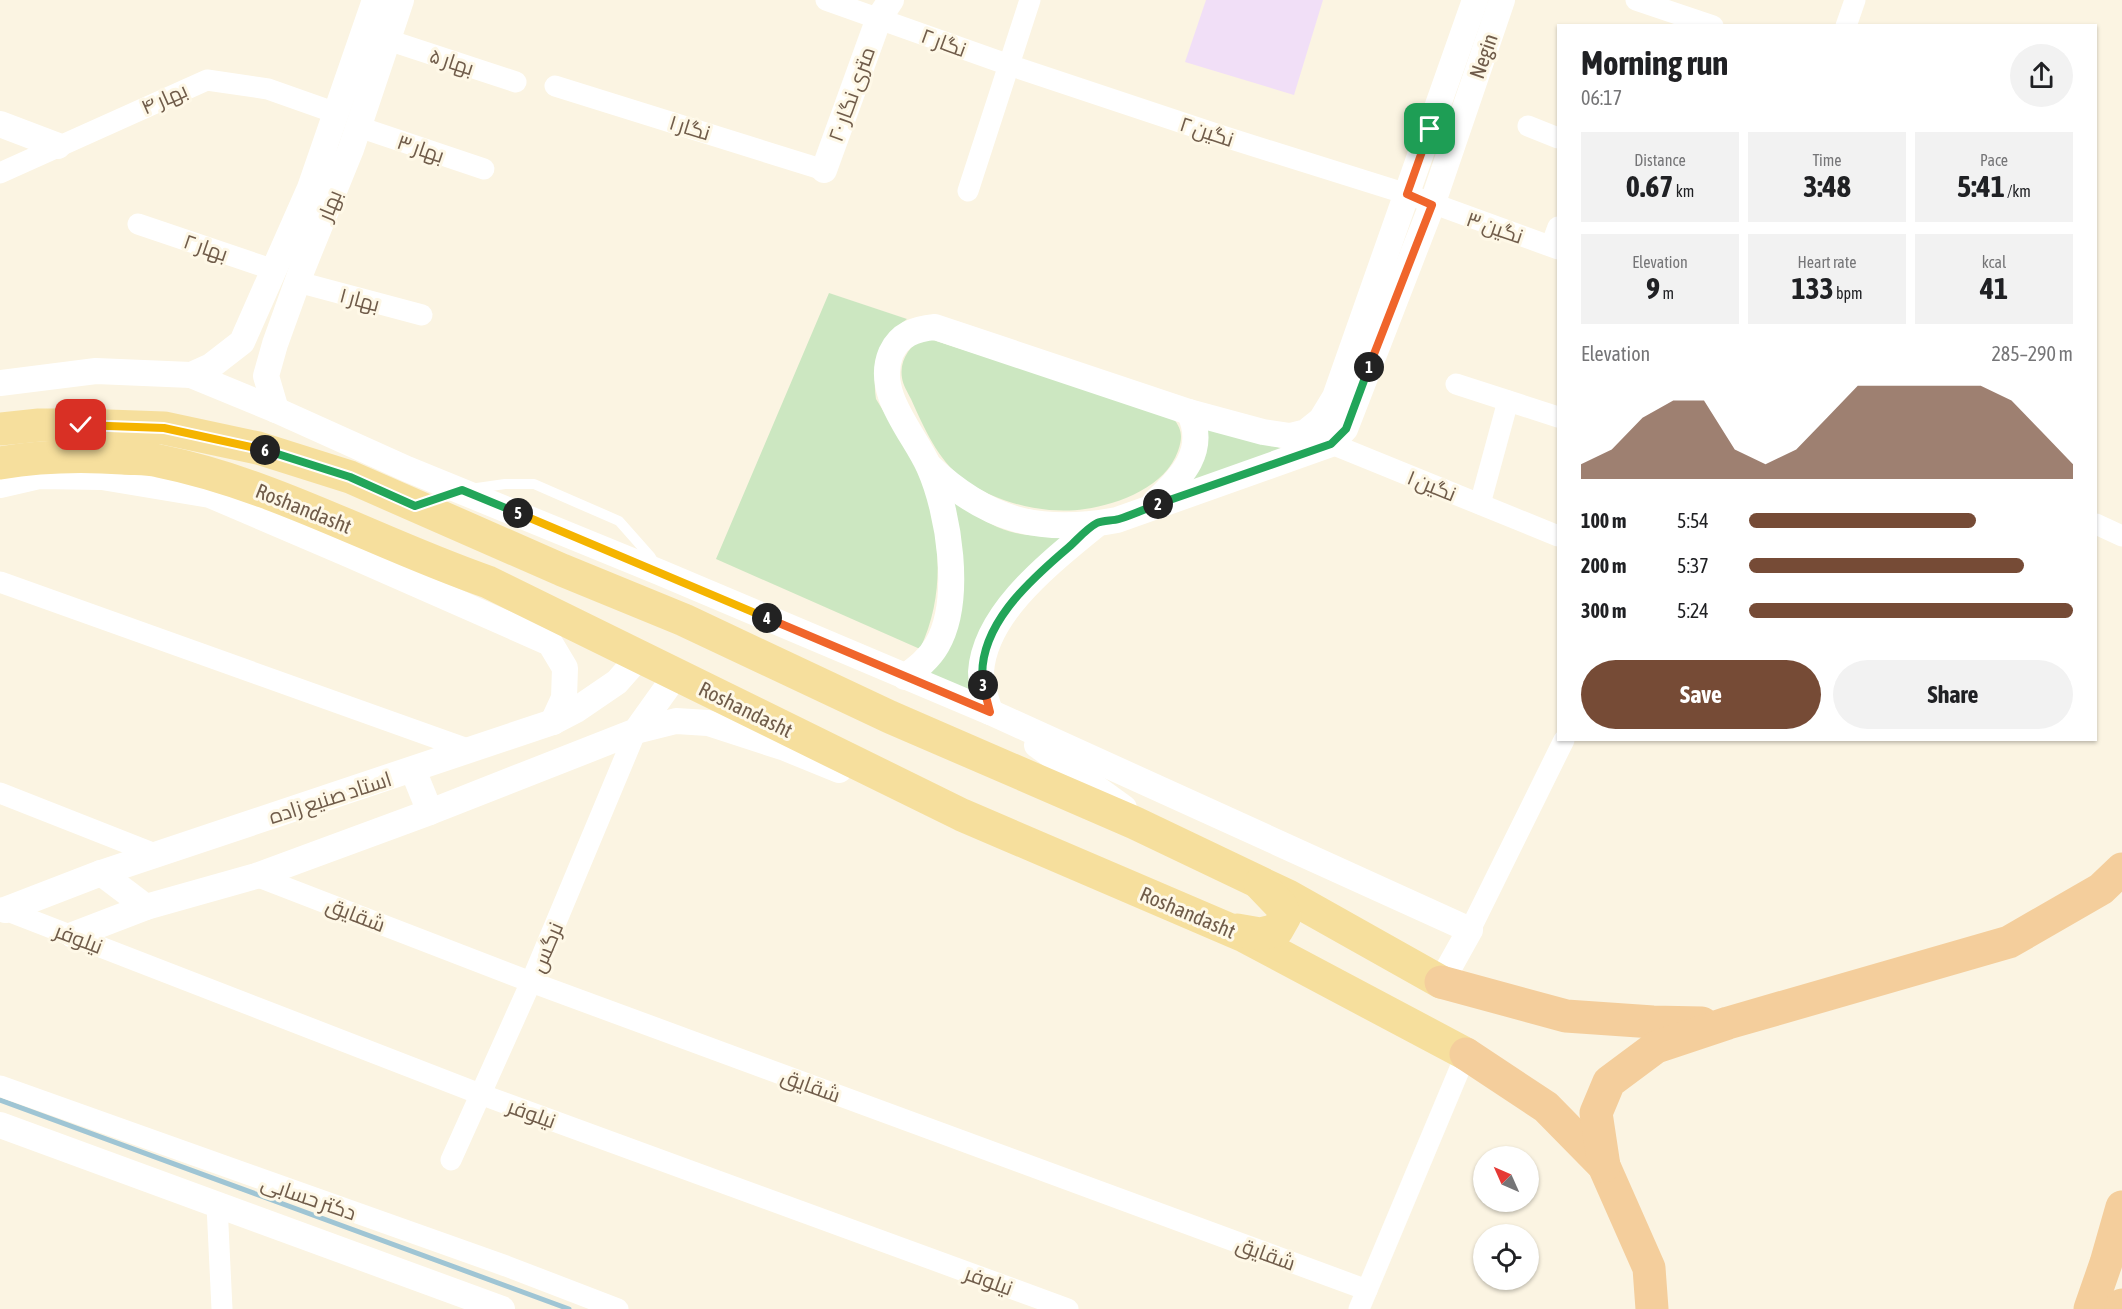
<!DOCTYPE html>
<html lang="en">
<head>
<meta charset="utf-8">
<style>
  :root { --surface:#fff; --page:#f2f2f2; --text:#202124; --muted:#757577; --accent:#764b36 }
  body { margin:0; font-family:"Asap Condensed",Cairo,sans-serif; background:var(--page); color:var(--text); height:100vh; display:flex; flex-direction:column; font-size:22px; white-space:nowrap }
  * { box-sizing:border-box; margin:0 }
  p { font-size:20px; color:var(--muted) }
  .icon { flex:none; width:33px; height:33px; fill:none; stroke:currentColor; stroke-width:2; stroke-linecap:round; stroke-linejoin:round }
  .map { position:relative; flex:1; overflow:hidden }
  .panel { position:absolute; left:1557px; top:24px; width:540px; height:717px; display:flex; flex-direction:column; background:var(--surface); border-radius:0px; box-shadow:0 2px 4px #0004 }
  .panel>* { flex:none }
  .needle { width:39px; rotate:315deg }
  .buttons { position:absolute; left:1473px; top:1146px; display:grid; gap:12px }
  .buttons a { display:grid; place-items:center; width:66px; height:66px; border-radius:50%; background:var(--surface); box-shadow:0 2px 4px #0004; font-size:30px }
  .pin { position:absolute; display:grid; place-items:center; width:51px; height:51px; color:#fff; margin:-26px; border-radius:12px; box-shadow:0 3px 9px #0006 }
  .km { position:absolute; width:30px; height:30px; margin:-15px; border-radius:50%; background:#222; color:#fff; font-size:16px; line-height:30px; text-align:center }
  .round { display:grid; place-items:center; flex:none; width:63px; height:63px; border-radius:32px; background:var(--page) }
  .head { display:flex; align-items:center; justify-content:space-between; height:102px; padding:0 24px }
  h1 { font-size:33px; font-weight:700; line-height:45px }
  .stats { display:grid; grid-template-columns:repeat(3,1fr); gap:9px; height:102px; padding:6px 24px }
  .stats div { display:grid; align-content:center; border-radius:0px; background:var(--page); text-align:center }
  .stats b { font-size:30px; font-weight:700 }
  .stats small { font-size:16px; font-weight:400 }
  .stats p { font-size:16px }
  .chart { height:168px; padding:12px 24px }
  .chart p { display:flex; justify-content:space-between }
  .chart svg { width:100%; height:108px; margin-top:6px; fill:var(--accent); opacity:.7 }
  .primary-button { display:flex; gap:12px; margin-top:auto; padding:12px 24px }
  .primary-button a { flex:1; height:69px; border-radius:36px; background:var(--accent); color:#fff; font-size:24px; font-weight:700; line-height:69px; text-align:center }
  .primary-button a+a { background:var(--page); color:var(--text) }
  ul { padding:0 24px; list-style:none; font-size:20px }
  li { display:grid; grid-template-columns:96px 72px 1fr; align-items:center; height:45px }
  li i { height:15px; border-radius:8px; background:var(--accent) }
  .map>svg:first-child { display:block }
  .education { fill:#f1dff7 }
  .green { fill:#cce7c1 }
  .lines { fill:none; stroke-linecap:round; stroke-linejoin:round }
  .stream { stroke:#9fc5d4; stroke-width:5 }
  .service { stroke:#fff; stroke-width:10 }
  .minor { stroke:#fff; stroke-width:21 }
  .tertiary { stroke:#fff; stroke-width:26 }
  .primary { stroke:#f6df9d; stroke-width:33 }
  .trunk { stroke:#f4ce9c; stroke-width:33 }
  .split-1-casing { stroke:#fff; stroke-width:12 }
  .split-2-casing { stroke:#fff; stroke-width:12 }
  .split-3-casing { stroke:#fff; stroke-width:12 }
  .split-4-casing { stroke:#fff; stroke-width:12 }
  .split-5-casing { stroke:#fff; stroke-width:12 }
  .split-6-casing { stroke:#fff; stroke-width:12 }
  .split-7-casing { stroke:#fff; stroke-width:12 }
  .split-1 { stroke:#f0652b; stroke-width:8 }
  .split-2 { stroke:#22a559; stroke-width:8 }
  .split-3 { stroke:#22a559; stroke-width:8 }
  .split-4 { stroke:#f0652b; stroke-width:8 }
  .split-5 { stroke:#f5b400; stroke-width:8 }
  .split-6 { stroke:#22a559; stroke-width:8 }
  .split-7 { stroke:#f5b400; stroke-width:8 }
  .labels { text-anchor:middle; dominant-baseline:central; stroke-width:6; stroke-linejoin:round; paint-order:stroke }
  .street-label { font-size:21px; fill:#705c4a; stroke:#fef8e7 }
</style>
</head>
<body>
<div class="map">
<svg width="2122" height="1309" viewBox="0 0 2122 1309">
  <rect width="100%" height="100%" fill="#fbf4e2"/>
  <polygon class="education" points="1206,0 1323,0 1294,95 1185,62"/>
  <g class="green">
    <path d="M 829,293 L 907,319 C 882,337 871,370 876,399 C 894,429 915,459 927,492 C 931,500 931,510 933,519 C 941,564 940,606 920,649 L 716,559 Z"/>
    <path d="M 924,337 L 1173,418 C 1182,429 1183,437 1178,451 C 1166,486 1120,504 1085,509 C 1045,515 996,503 963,479 C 938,460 924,428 911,399 C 908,393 903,385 902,378 C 899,360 910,346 924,337 Z"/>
    <polygon points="1204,424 1287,450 1182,484"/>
    <path d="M 949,496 C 972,514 997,532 1028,535 C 1041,536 1056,534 1070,533 L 1041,557 L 974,698 L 922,677 L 937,662 Z"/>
  </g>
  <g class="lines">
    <polyline class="stream" points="0,1100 569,1309"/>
    <polyline class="service" points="470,489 505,484 534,484 619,521 650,556 655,564"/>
    <g class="minor">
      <polyline points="826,0 1009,65 1219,135 1407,194 1558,249"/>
      <polyline points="1636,0 1713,26"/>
      <polyline points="1846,26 1855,0"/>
      <polyline points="388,40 516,82"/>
      <polyline points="555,86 824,170"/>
      <polyline points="1528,126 1558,138"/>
      <polyline points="359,127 484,169"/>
      <polyline points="0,173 207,80 268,89 336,113"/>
      <polyline points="968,191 1030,0"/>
      <polyline points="138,224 274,270"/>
      <polyline points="1551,246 1558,227"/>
      <polyline points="298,282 422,315"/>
      <polyline points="1456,384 1558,417"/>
      <polyline points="1317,438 1558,536"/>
      <polyline points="1480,504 1508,401"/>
      <polyline points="2096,524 2122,536"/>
      <polyline points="0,582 470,750"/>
      <polyline points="0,793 155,854"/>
      <polyline points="256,876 531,982 1367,1290"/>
      <polyline points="0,908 480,1094 1068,1309"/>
      <polyline points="1470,930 1564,740"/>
      <polyline points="0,1086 506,1266 618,1309"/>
      <polyline points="451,1160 531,982 636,731"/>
      <polyline points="217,1205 222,1309"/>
      <polyline points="1359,1309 1466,1054"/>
    </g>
    <g class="tertiary">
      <polyline points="0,124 58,146"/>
      <polyline points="824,170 879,18 891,0"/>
      <polyline points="191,375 211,366 242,342 310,188 375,0"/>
      <polyline points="0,383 96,371 191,375 276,410 407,469 659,572 990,712 1470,930 1441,982"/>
      <polyline points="276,410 266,376 275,344 301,272 351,149 401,0"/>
      <path d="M 929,466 C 986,520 1039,535 1117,520 L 1331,444 L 1345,429 L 1432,205 L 1502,0"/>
      <polyline points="0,485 39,476 102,477 210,495 348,554 550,643 565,668 564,698 553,722"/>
      <path d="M 1155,502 C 1182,477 1208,450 1189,412"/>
      <path d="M 905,677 C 917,668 929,659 937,645 C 963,600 949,512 929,467 C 914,433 874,393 891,353 C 900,334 915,329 935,327 L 1189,412 L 1263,432 L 1290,436 L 1306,432 L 1321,420 L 1335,397 L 1475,0"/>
      <path d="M 990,712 C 986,699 981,686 981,672 C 985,611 1054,560 1097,524"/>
      <polyline points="636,731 676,721 708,723 785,748 839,770"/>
      <polyline points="1037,745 1124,808"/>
      <polyline points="413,770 430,812"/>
      <polyline points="101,873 146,907"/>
      <polyline points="5,910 101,873 553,722 576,710 617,682 639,657"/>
      <polyline points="73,935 146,907 256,876 430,812 636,731 676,675"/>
      <polyline points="0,1125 502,1309"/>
    </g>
    <g class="primary">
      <polyline points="0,429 39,425 81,425 164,428 258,448 350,477 562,570 684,620 890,717 1135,823 1288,896 1441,982"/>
      <path d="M 0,463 C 41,456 81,455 123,458 C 135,459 147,458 159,461 C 274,484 378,544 488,582 L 962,815 L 1242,935 L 1466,1054"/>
      <polyline points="1237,930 1260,934 1277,930 1285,916 1282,907 1260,884"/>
    </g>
    <g class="trunk">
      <polyline points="1441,982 1566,1016 1653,1022 1702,1023"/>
      <polyline points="1466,1054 1546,1107 1604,1166 1649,1268 1652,1309"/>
      <polyline points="1604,1166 1596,1113 1609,1082 1656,1047 1728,1023 2009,942 2101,889 2122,869"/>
      <polyline points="2090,1309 2106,1263 2122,1207"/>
      <polyline points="2121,1309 2122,1305"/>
    </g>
  </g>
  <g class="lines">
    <g class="split-1-casing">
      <polyline id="split-1" points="1369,367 1432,205 1407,194 1430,129"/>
    </g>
    <g class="split-2-casing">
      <polyline id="split-2" points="1158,504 1331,444 1346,429 1369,367"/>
    </g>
    <g class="split-3-casing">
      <path id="split-3" d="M 983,685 C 975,628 1030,580 1069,547 C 1077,540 1087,528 1097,523 C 1103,520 1112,521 1119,519 C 1132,515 1145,509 1158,504"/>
    </g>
    <g class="split-4-casing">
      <polyline id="split-4" points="767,618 990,712 983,685"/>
    </g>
    <g class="split-5-casing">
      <polyline id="split-5" points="518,513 767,618"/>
    </g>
    <g class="split-6-casing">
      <polyline id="split-6" points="265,450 350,477 415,506 462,490 518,513"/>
    </g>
    <g class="split-7-casing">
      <polyline id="split-7" points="81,425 164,428 265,450"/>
    </g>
    <use href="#split-1" class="split-1"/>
    <use href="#split-2" class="split-2"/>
    <use href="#split-3" class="split-3"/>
    <use href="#split-4" class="split-4"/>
    <use href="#split-5" class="split-5"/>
    <use href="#split-6" class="split-6"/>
    <use href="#split-7" class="split-7"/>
  </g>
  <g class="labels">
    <g class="street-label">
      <text transform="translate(944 42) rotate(20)">نگار ۲</text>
      <text transform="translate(1483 56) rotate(-71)">Negin</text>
      <text transform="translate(452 61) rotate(18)">بهار ۵</text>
      <text transform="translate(851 94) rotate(-70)">۲۰ متری نگار</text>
      <text transform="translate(164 98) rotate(-24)">بهار ۴</text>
      <text transform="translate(690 127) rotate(17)">نگار ۱</text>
      <text transform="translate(1207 131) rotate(18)">نگین ۲</text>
      <text transform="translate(421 148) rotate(19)">بهار ۳</text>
      <text transform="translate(329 205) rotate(-68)">بهار</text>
      <text transform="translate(1495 227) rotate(19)">نگین ۳</text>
      <text transform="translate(206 247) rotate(19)">بهار ۲</text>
      <text transform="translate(360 299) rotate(15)">بهار ۱</text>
      <text transform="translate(1432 485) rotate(22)">نگین ۱</text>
      <text transform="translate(304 508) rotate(22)">Roshandasht</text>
      <text transform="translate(746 709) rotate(26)">Roshandasht</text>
      <text transform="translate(330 797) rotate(-18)">استاد صنیع زاده</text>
      <text transform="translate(1188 912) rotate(23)">Roshandasht</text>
      <text transform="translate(356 914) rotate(21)">شقایق</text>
      <text transform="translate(79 938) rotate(21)">نیلوفر</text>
      <text transform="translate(546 947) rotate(-67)">نرگس</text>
      <text transform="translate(811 1085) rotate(20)">شقایق</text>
      <text transform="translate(532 1113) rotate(20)">نیلوفر</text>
      <text transform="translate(309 1197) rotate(19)">دکتر حسابی</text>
      <text transform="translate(1266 1253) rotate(20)">شقایق</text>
      <text transform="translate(989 1280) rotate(20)">نیلوفر</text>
    </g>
  </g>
</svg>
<div class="buttons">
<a><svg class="needle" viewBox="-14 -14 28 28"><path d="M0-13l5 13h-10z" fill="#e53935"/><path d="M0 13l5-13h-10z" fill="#757577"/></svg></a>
<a><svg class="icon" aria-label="locate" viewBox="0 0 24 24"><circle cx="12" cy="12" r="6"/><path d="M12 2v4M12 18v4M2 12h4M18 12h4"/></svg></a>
</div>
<div class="pin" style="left:1430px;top:129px;background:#1e9e55"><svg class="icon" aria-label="arrive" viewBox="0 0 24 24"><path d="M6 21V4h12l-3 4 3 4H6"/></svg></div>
<div class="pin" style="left:81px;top:425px;background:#d93025"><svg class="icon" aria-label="check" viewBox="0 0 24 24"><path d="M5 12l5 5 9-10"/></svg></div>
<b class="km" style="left:1369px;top:367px">1</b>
<b class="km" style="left:1158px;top:504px">2</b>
<b class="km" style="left:983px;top:685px">3</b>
<b class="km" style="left:767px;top:618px">4</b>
<b class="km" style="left:518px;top:513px">5</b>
<b class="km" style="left:265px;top:450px">6</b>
<section class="panel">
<div class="head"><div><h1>Morning run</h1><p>06:17</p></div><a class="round"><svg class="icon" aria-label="share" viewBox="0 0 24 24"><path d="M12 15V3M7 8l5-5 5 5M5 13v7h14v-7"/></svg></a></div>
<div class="stats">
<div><p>Distance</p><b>0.67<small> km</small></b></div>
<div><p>Time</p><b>3:48</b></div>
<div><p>Pace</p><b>5:41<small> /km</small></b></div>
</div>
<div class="stats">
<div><p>Elevation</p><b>9<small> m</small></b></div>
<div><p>Heart rate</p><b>133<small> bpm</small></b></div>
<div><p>kcal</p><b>41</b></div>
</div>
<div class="chart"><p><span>Elevation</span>285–290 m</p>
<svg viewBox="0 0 160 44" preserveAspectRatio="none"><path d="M0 44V38L10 32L20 19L30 12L40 12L50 32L60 38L70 32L80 19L90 6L100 6L110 6L120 6L130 6L140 12L150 25L160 38V44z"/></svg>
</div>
<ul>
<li><b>100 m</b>5:54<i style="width:70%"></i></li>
<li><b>200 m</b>5:37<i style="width:85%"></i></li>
<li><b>300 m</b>5:24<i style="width:100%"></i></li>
</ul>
<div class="primary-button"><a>Save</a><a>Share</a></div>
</section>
</div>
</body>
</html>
